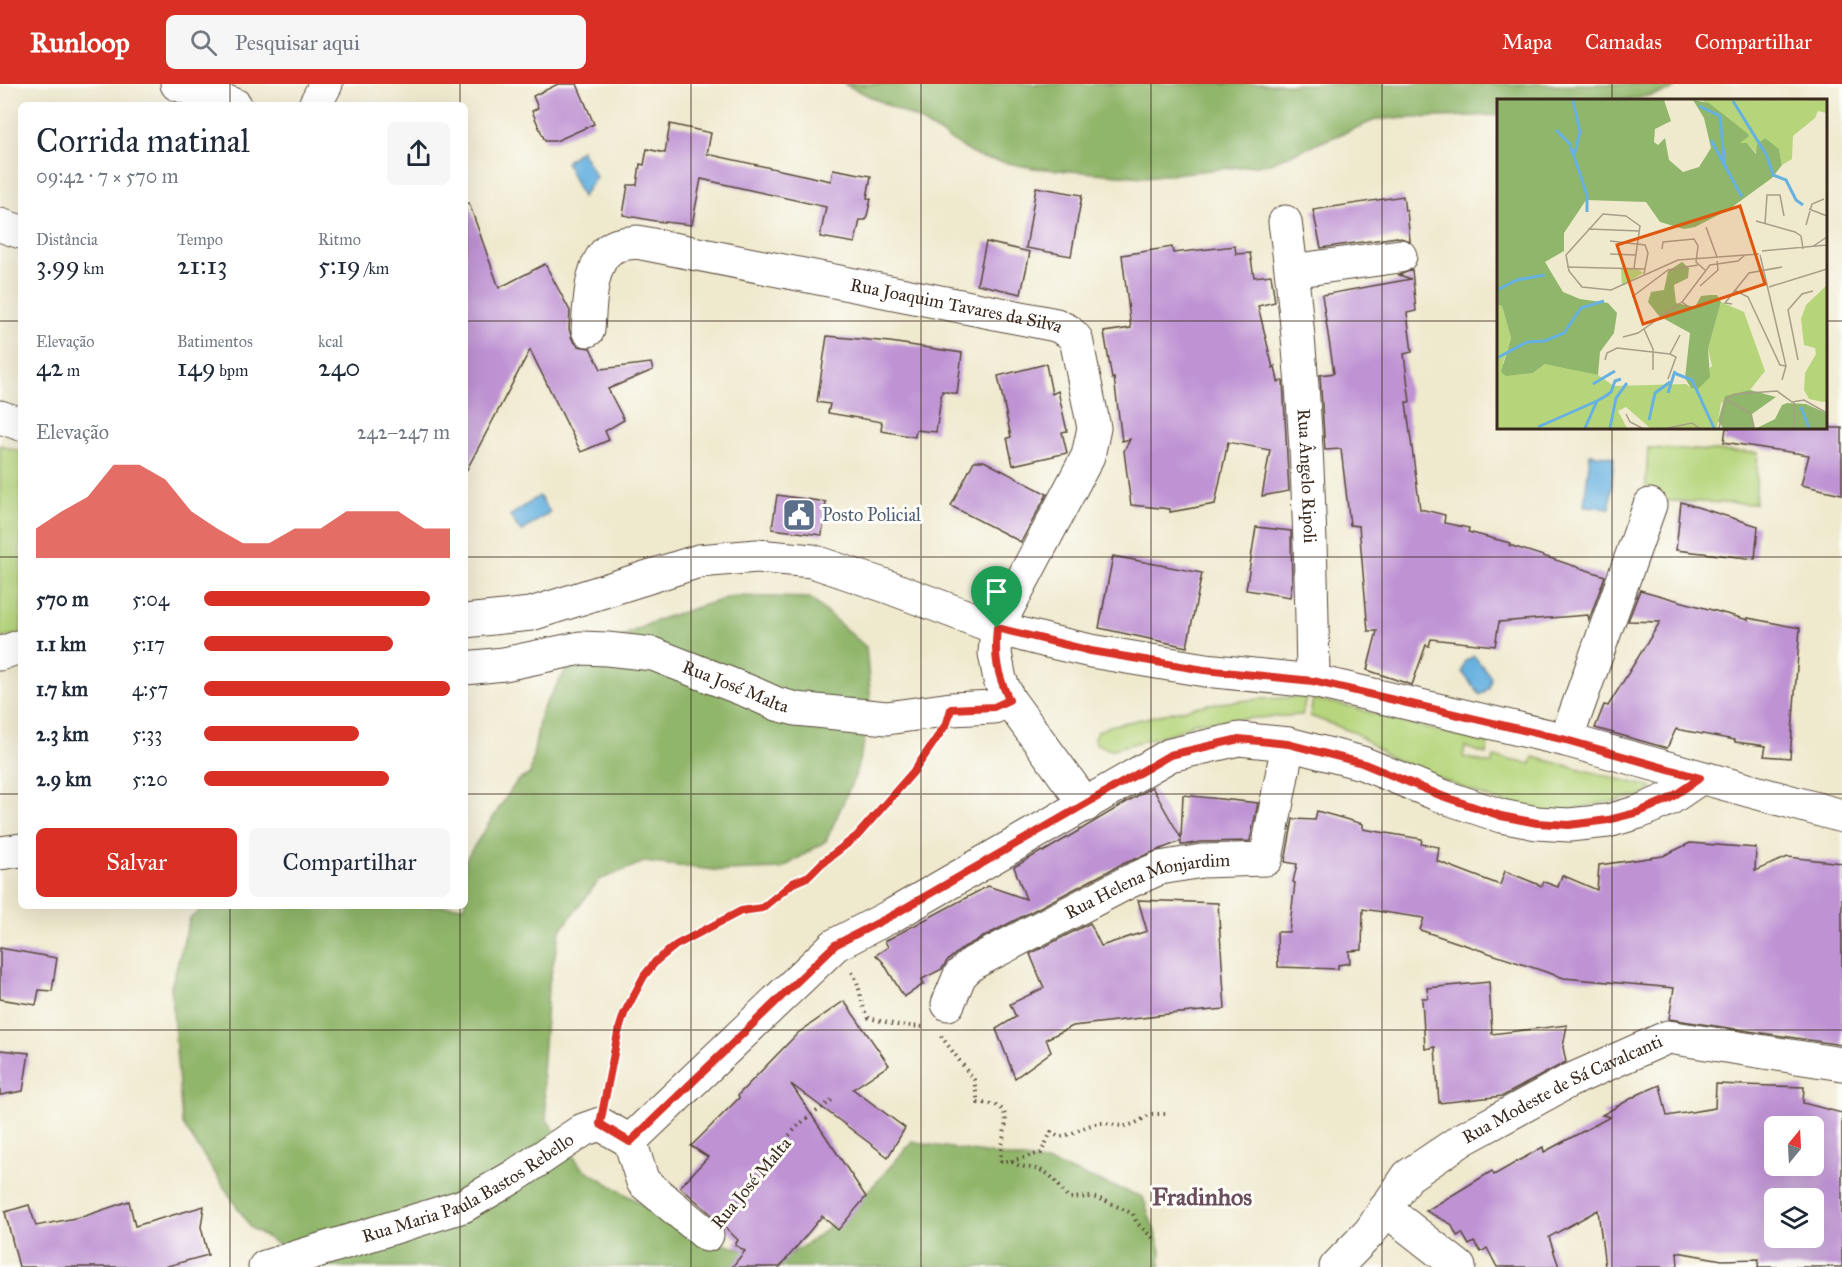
<!DOCTYPE html>
<html lang="pt">
<head>
<meta charset="utf-8">
<style>
  :root { --surface:#fff; --page:#f6f6f7; --text:#1f2937; --muted:#747a83; --accent:#d93025 }
  body { margin:0; font-family:"IM FELL Great Primer",serif; background:var(--page); color:var(--text); height:100vh; display:flex; flex-direction:column; font-size:22px; white-space:nowrap }
  * { box-sizing:border-box; margin:0 }
  p { font-size:20px; color:var(--muted) }
  .icon { flex:none; width:33px; height:33px; fill:none; stroke:currentColor; stroke-width:2; stroke-linecap:round; stroke-linejoin:round }
  .map { position:relative; flex:1; overflow:hidden }
  .panel { position:absolute; left:18px; top:18px; width:450px; height:807px; display:flex; flex-direction:column; background:var(--surface); border-radius:9px; box-shadow:0 6px 24px #0002 }
  .panel>* { flex:none }
  .needle { width:39px; rotate:18deg }
  .buttons { position:absolute; left:1764px; top:1032px; display:grid; gap:12px }
  .buttons a { display:grid; place-items:center; width:60px; height:60px; border-radius:9px; background:var(--surface); box-shadow:0 6px 24px #0002; font-size:30px }
  .pin { position:absolute; display:grid; place-items:center; width:51px; height:51px; color:#fff; margin:-62px -26px; border-radius:50% 50% 50% 0; rotate:-45deg; box-shadow:0 0 6px #0007 }
  .pin .icon { rotate:45deg }
  .round { display:grid; place-items:center; flex:none; width:63px; height:63px; border-radius:9px; background:var(--page) }
  .overview { display:flex; align-items:center; justify-content:space-between; height:102px; padding:0 18px }
  h1 { font-size:33px; font-weight:600; line-height:45px }
  .figures { display:grid; grid-template-columns:repeat(3,1fr); gap:9px; height:102px; padding:6px 18px }
  .figures div { display:grid; align-content:center }
  .figures b { font-size:26px; font-weight:600 }
  .figures small { font-size:16px; font-weight:400 }
  .figures p { font-size:16px }
  .chart { height:168px; padding:12px 18px }
  .chart p { display:flex; justify-content:space-between }
  .chart svg { width:100%; height:108px; margin-top:6px; fill:var(--accent); opacity:.7 }
  .cta { display:flex; gap:12px; margin-top:auto; padding:12px 18px }
  .cta a { flex:1; height:69px; border-radius:9px; background:var(--accent); color:#fff; font-size:24px; font-weight:600; line-height:69px; text-align:center }
  .cta a+a { background:var(--page); color:var(--text) }
  ul { padding:0 18px; list-style:none; font-size:20px }
  li { display:grid; grid-template-columns:96px 72px 1fr; align-items:center; height:45px }
  li i { height:15px; border-radius:8px; background:var(--accent) }
  header { display:flex; align-items:center; gap:36px; box-sizing:border-box; height:84px; padding:0 30px; background:var(--accent); color:#fff }
  header strong { font-size:28px }
  nav { display:flex; gap:33px; margin-inline-start:auto; font-size:21px }
  .search { width:420px; height:54px; background:var(--page); display:flex; align-items:center; gap:15px; box-sizing:border-box; padding:0 21px; border-radius:9px; color:var(--muted); font-size:22px }
  .map>svg:first-child { display:block }
  .green { fill:#b6d57b; stroke:#78804c; stroke-width:1.5 }
  .forest { fill:#90b66b; stroke:#667044; stroke-width:1.5 }
  .water { fill:#66b1df; stroke:#506e7e; stroke-width:1.5 }
  .building { fill:#be92d3; fill-rule:evenodd }
  .lines { fill:none; stroke-linecap:round; stroke-linejoin:round }
  .minor-casing { stroke:#564738; stroke-width:35 }
  .path { stroke:#564738; stroke-width:4; stroke-dasharray:1.5 4.5; stroke-linecap:butt }
  .minor { stroke:#fff; stroke-width:33 }
  .route-casing { stroke:#fff; stroke-width:12 }
  .route { stroke:#d93025; stroke-width:8 }
  .grid { fill:none; stroke:#3b2a1e; stroke-width:1.5; stroke-opacity:0.55 }
  .labels { text-anchor:middle; dominant-baseline:central; stroke-width:6; stroke-linejoin:round; paint-order:stroke }
  .street-label { font-size:18px; fill:#3b2a1e; stroke:#fdfcf7 }
  .service-label { font-size:18px; fill:#4e5e75; stroke:#fdfcf7; text-anchor:start }
  .district-label { font-size:24px; font-weight:bold; fill:#694e5d; stroke:#fdfcf7 }
  .inset-river { fill:none; stroke:#66b1df; stroke-width:3 }
  .inset-road { fill:none; stroke:#a79d88; stroke-width:1.5 }
  .view { fill:#df570d; fill-opacity:0.15; stroke:#df570d; stroke-width:3 }
  .inset-edge { fill:none; stroke:#3b2a1e; stroke-width:3 }
</style>
</head>
<body>
<header>
<strong>Runloop</strong>
<div class="search"><svg class="icon" aria-label="search" viewBox="0 0 24 24"><circle cx="10" cy="10" r="6"/><path d="M15 15l6 6"/></svg>Pesquisar aqui</div>
<nav><a>Mapa</a><a>Camadas</a><a>Compartilhar</a></nav>
</header>
<div class="map">
<svg width="1842" height="1183" viewBox="0 0 1842 1183">
  <rect width="100%" height="100%" fill="#fdfcf7"/>
  <filter id="ink" filterUnits="userSpaceOnUse"><feTurbulence type="fractalNoise" baseFrequency=".0167" numOctaves="2"/><feDisplacementMap in="SourceGraphic" scale="12" xChannelSelector="R" yChannelSelector="G"/><feConvolveMatrix kernelMatrix="1 2 1 2 8 2 1 2 1" color-interpolation-filters="sRGB"/></filter>
  <filter id="wash" filterUnits="userSpaceOnUse"><feTurbulence type="fractalNoise" baseFrequency=".008" numOctaves="4" result="noise"/><feDisplacementMap in="SourceGraphic" scale="24" xChannelSelector="R" yChannelSelector="G"/><feGaussianBlur stdDeviation="1.35" result="paint"/><feColorMatrix in="noise" values="0 0 0 0 0 0 0 0 0 0 0 0 0 0 0 0 0 1.4 0 .05"/><feComposite in="paint" operator="in"/></filter>
  <g filter="url(#wash)">
    <rect width="100%" height="100%" fill="#efe9ce"/>
    <g class="green">
      <polygon points="0,361 21,368 21,549 0,555"/>
      <polygon points="1648,364 1758,369 1755,420 1645,416"/>
      <polygon points="1306,613 1302,631 1197,638 1176,648 1110,666 1095,659 1094,654 1098,647 1110,642 1209,620 1260,615"/>
      <polygon points="1313,615 1352,623 1406,639 1488,659 1486,670 1465,663 1463,673 1492,680 1494,673 1531,680 1533,673 1654,704 1642,712 1540,731 1478,710 1389,673 1355,649 1310,632"/>
    </g>
    <g class="forest">
      <polygon points="844,0 1680,0 1670,7 1630,16 1498,16 1498,31 1378,35 1267,80 1144,93 1033,84 978,73 915,34"/>
      <polygon points="733,512 810,514 866,563 872,630 855,692 826,757 781,785 723,787 644,778 599,796 560,847 548,904 542,988 547,1036 581,1083 697,1154 783,1175 816,1154 873,1102 912,1058 1050,1079 1143,1113 1161,1166 1160,1183 316,1183 251,1144 182,1039 171,903 190,834 207,822 465,822 465,776 517,697 530,690 541,627 572,576 657,536"/>
    </g>
    <g class="water">
      <polygon points="581,66 596,93 582,113 566,78"/>
      <polygon points="1590,370 1614,373 1610,424 1584,422"/>
      <polygon points="539,412 550,428 521,448 510,432"/>
      <polygon points="1474,572 1491,593 1489,604 1480,611 1462,588 1464,578"/>
    </g>
    <g id="blocks">
      <g class="building">
        <polygon points="558,0 577,0 594,40 556,57 545,57 532,27 538,24 533,12"/>
        <polygon points="670,40 711,49 707,70 831,97 833,85 871,92 867,114 871,115 866,136 860,136 855,159 820,153 826,123 701,95 692,141 655,137 623,131 628,101 637,101 640,80 644,81 647,65 665,69"/>
        <polygon points="1036,103 1082,111 1071,172 1026,164"/>
        <polygon points="1403,112 1405,127 1407,127 1410,157 1397,153 1321,164 1313,126"/>
        <polygon points="469,119 499,204 545,180 570,227 569,245 572,255 578,262 590,264 601,285 651,279 653,286 608,305 624,336 605,347 609,356 581,368 530,266 465,389 465,120"/>
        <polygon points="986,158 1030,168 1021,210 977,200"/>
        <polygon points="1235,162 1236,170 1250,169 1254,193 1271,191 1275,218 1258,222 1273,284 1275,282 1278,298 1283,297 1289,407 1262,412 1270,366 1228,358 1215,420 1170,428 1170,425 1131,421 1124,367 1130,355 1122,357 1114,294 1112,295 1104,248 1131,244 1122,171 1172,163 1173,169"/>
        <polygon points="1412,186 1416,227 1407,229 1412,268 1404,270 1410,318 1406,318 1420,425 1445,431 1444,439 1469,444 1468,448 1510,459 1509,461 1605,492 1589,536 1588,531 1499,538 1495,562 1431,555 1429,562 1426,561 1412,601 1367,586 1377,547 1368,547 1359,442 1350,441 1341,365 1325,366 1320,291 1334,289 1322,211 1411,195 1399,191"/>
        <polygon points="827,252 890,258 962,269 957,310 942,307 936,348 916,346 915,353 881,347 882,338 828,329 830,320 817,318"/>
        <polygon points="1046,280 1052,310 1058,307 1067,347 1062,348 1067,369 1013,381 1007,354 1011,353 998,292"/>
        <polygon points="1726,344 1842,344 1842,410 1801,401 1809,371 1724,358"/>
        <polygon points="974,377 984,377 1047,410 1021,458 951,422"/>
        <polygon points="777,411 826,418 822,451 772,445"/>
        <polygon points="1681,418 1758,442 1755,475 1676,466"/>
        <polygon points="1256,443 1291,447 1292,500 1290,513 1246,506"/>
        <polygon points="1113,472 1202,489 1187,563 1099,544"/>
        <polygon points="1640,506 1748,536 1748,534 1800,544 1790,674 1764,672 1766,662 1735,658 1735,656 1676,645 1667,664 1595,644 1604,621 1608,622 1660,538 1628,537"/>
        <polygon points="1152,703 1181,754 1183,711 1258,719 1250,757 1201,758 1183,761 1181,761 1181,757 1120,781 964,863 947,877 942,885 922,895 924,900 904,913 883,878 876,871 888,863 885,857 988,802 1026,815 1014,783 1042,767 1043,768"/>
        <polygon points="1317,727 1363,740 1363,745 1422,755 1421,760 1439,763 1437,777 1500,801 1505,787 1542,802 1544,798 1558,803 1562,791 1597,806 1599,781 1663,772 1690,759 1756,764 1755,787 1788,773 1842,779 1842,961 1669,935 1674,904 1564,894 1420,846 1424,834 1363,825 1362,866 1349,867 1350,879 1338,881 1338,885 1278,883 1277,848 1289,848 1295,799 1293,798 1297,780 1285,778 1293,735 1315,736"/>
        <polygon points="1138,816 1218,819 1225,925 1158,931 1158,932 1073,942 1046,955 1051,968 1015,994 996,945 1016,933 1010,920 1044,904 1030,870 1090,839 1101,862 1147,847"/>
        <polygon points="0,864 57,874 52,907 39,906 36,921 0,915"/>
        <polygon points="1489,898 1492,950 1567,941 1563,963 1566,978 1503,1012 1439,1019 1435,963 1425,965 1422,914 1428,914 1427,904"/>
        <polygon points="844,917 889,981 853,1005 905,1044 888,1073 791,1000 866,1113 838,1146 822,1132 780,1183 732,1183 745,1167 735,1161 738,1156 719,1137 680,1103 708,1073 691,1062 739,1014 738,1011 798,949"/>
        <polygon points="0,966 29,969 23,1007 0,1011"/>
        <path d="M 1716,1000 L 1804,1003 L 1803,1019 L 1842,1029 L 1842,1183 L 1758,1183 L 1759,1175 L 1722,1176 L 1677,1168 L 1678,1183 L 1605,1183 L 1598,1126 L 1549,1153 L 1559,1183 L 1497,1183 L 1487,1164 L 1481,1168 L 1474,1158 L 1469,1161 L 1462,1149 L 1457,1152 L 1451,1140 L 1426,1127 L 1492,1087 L 1494,1091 L 1543,1063 L 1544,1068 L 1610,1033 L 1602,1031 L 1639,1010 L 1660,1001 L 1667,1032 L 1715,1024 ZM 1774,1042 L 1814,1042 L 1814,1082 L 1774,1082 ZM 1774,1114 L 1814,1114 L 1814,1154 L 1774,1154 Z"/>
        <polygon points="129,1117 135,1142 204,1122 201,1143 208,1171 164,1183 19,1183 5,1128 29,1121 36,1142 85,1132"/>
      </g>
    </g>
  </g>
  <g filter="url(#ink)">
    <use href="#blocks" fill-opacity="0" stroke="#564738" stroke-width="1.5"/>
    <g class="lines">
      <g class="minor-casing">
        <g id="minor">
          <polyline points="177,0 235,21"/>
          <polyline points="315,21 326,0"/>
          <path id="s1" d="M 1285,138 C 1306,290 1311,444 1313,597"/>
          <polyline points="0,141 21,148"/>
          <polyline points="1292,187 1400,172"/>
          <path id="s2" d="M 588,246 C 590,221 589,170 618,161 C 624,159 631,159 637,158 L 1056,241 L 1068,247 L 1076,255 L 1094,344 L 1088,372 L 997,544 L 995,569 L 1000,596 L 1009,616 L 1086,721"/>
          <polyline points="0,333 21,340"/>
          <polyline points="465,537 531,530 699,477 757,472 812,477 886,502 997,544 1047,557 1091,567 1205,586 1313,597 1566,656 1842,732"/>
          <polyline points="0,570 21,562"/>
          <path id="s3" d="M 465,584 L 504,580 L 581,564 L 607,565 L 653,570 L 750,608 L 777,620 L 796,625 L 887,634 L 951,625 L 994,623 L 1009,616"/>
          <polyline points="1566,656 1650,421"/>
          <polyline points="0,769 21,766"/>
          <path id="s4" d="M 948,920 L 960,891 L 973,879 L 1128,798 L 1160,784 L 1202,777 L 1266,775 L 1288,660"/>
          <polyline points="1385,1125 1459,1183"/>
          <polyline points="707,1151 643,1098 630,1057 835,861 893,831 1170,671 1239,655 1288,660 1362,679 1442,712 1501,732 1537,739 1569,741 1608,737 1639,728 1669,715 1700,694"/>
          <path id="s5" d="M 265,1183 L 463,1122 L 513,1093 L 583,1046 L 600,1040 L 630,1057"/>
          <path id="s6" d="M 1336,1183 L 1370,1148 L 1408,1092 L 1463,1055 L 1569,997 L 1668,953 L 1842,980"/>
        </g>
      </g>
      <g class="path">
        <path d="M 852,888 C 862,903 859,920 869,934 L 897,941 L 924,943"/>
        <path d="M 941,952 L 974,996 L 978,1019 C 1024,1018 998,1052 1001,1077 L 1011,1077 C 1020,1085 1033,1082 1044,1088 C 1055,1093 1060,1105 1068,1114 L 1092,1113 L 1104,1116 L 1133,1130 L 1137,1139 L 1156,1157"/>
        <polyline points="606,1010 618,949 624,930 644,893 656,877 676,861 741,827 762,824 793,799 809,792 822,779 857,752 874,735 914,687 932,661"/>
        <path d="M 1011,1077 L 1041,1069 L 1051,1048 L 1059,1053 C 1072,1051 1082,1043 1095,1040 C 1106,1037 1114,1042 1124,1042 C 1133,1042 1143,1035 1150,1030 L 1166,1030"/>
        <path d="M 730,1127 C 755,1101 772,1068 798,1042 C 808,1032 821,1025 832,1016"/>
      </g>
      <use href="#minor" class="minor"/>
    </g>
  </g>
  <g class="lines" filter="url(#ink)">
    <g class="route-casing">
      <path id="route" d="M 997,544 L 1091,567 L 1204,586 L 1313,597 L 1566,656 L 1700,694 L 1669,715 L 1639,728 L 1608,736 L 1569,741 L 1537,739 L 1501,732 L 1442,712 L 1362,679 L 1288,660 L 1239,655 L 1170,671 L 893,831 L 835,861 L 630,1058 L 600,1040 L 618,949 L 624,930 L 644,892 L 656,877 L 676,861 L 741,827 L 762,824 L 793,799 L 809,792 L 822,779 L 857,752 L 914,687 L 947,639 L 951,625 L 994,623 L 1009,616 C 997,589 994,574 997,544 Z"/>
    </g>
    <use href="#route" class="route"/>
  </g>
  <path class="grid" d="M 230,0 L 230,21M 460,0 L 460,21M 691,0 L 691,1183M 921,0 L 921,1183M 1151,0 L 1151,1183M 1382,0 L 1382,1183M 1612,0 L 1612,16M 0,237 L 21,237M 465,237 L 1498,237M 1826,237 L 1842,237M 1612,344 L 1612,1183M 0,473 L 21,473M 465,473 L 1842,473M 0,710 L 21,710M 465,710 L 1842,710M 230,822 L 230,1183M 460,822 L 460,1183M 0,946 L 1842,946"/>
  <defs>
    <g id="civic-square" transform="scale(1.725)"><rect x="-9" y="-9" width="18" height="18" rx="4" fill="#5c6f8a" stroke="#fdfcf7"/><path d="M-.6-6.5H3V-4.5H.6V-3L4-1V1h2V6H-6V1h2V-1L-.6-3ZM-1.2 2.5V6h2.4V2.5Z" fill="#fff"/></g>
  </defs>
  <g fill-rule="evenodd">
    <use href="#civic-square" x="799" y="431"/>
  </g>
  <g class="labels">
    <g class="street-label">
      <text stroke="none"><textPath href="#s2" startOffset="440">Rua Joaquim Tavares da Silva</textPath></text>
      <text stroke="none"><textPath href="#s1" startOffset="255">Rua Ângelo Ripoli</textPath></text>
      <text stroke="none"><textPath href="#s3" startOffset="279">Rua José Malta</textPath></text>
      <text stroke="none"><textPath href="#s4" startOffset="242">Rua Helena Monjardim</textPath></text>
      <text stroke="none"><textPath href="#s6" startOffset="294">Rua Modeste de Sá Cavalcanti</textPath></text>
      <text transform="translate(751 1099) rotate(-50)">Rua José Malta</text>
      <text stroke="none"><textPath href="#s5" startOffset="219">Rua Maria Paula Bastos Rebello</textPath></text>
    </g>
    <g class="service-label">
      <text x="822" y="431">Posto Policial</text>
    </g>
    <g class="district-label">
      <text x="1202" y="1113">Fradinhos</text>
    </g>
  </g>
  <g transform="translate(1497 15)">
    <rect width="330" height="330" fill="#efe9ce"/>
    <path d="M 205,1 L 330,1 L 330,14 L 321,12 L 318,19 L 296,37 L 295,60 L 285,66 L 282,50 L 266,40 L 260,55 L 250,44 L 243,44 L 251,35 ZM 124,170 L 141,170 L 146,174 L 125,187 ZM 330,186 L 330,303 L 326,303 L 312,300 L 307,291 L 308,274 L 319,255 L 318,249 L 307,246 L 304,220 L 309,206 ZM 224,203 L 247,213 L 268,272 L 253,291 L 224,304 L 220,329 L 153,329 L 129,308 L 121,312 L 130,329 L 0,329 L 0,206 L 5,207 L 14,239 L 6,264 L 15,276 L 36,274 L 48,265 L 58,266 L 101,276 L 117,287 L 189,285 L 194,289 L 215,267 L 211,250 Z" fill="#b6d57b"/>
    <path d="M 0,1 L 167,1 L 174,22 L 158,30 L 157,43 L 161,46 L 168,39 L 172,61 L 186,73 L 202,68 L 214,49 L 207,19 L 196,1 L 212,4 L 250,34 L 252,37 L 243,44 L 250,44 L 259,55 L 260,45 L 268,39 L 282,50 L 285,66 L 275,79 L 231,111 L 198,128 L 187,130 L 163,123 L 149,103 L 89,101 L 67,134 L 67,152 L 48,163 L 66,193 L 83,200 L 111,204 L 120,214 L 117,234 L 103,253 L 101,276 L 48,265 L 36,274 L 9,277 L 4,273 L 14,239 L 5,207 L 0,206 ZM 185,163 L 192,169 L 191,179 L 177,186 L 179,204 L 198,208 L 204,197 L 213,196 L 220,196 L 224,203 L 211,250 L 213,278 L 201,290 L 194,289 L 188,279 L 193,234 L 162,217 L 151,203 L 154,193 L 167,191 L 171,172 ZM 253,291 L 279,298 L 255,315 L 258,329 L 226,329 L 221,322 L 228,297 ZM 290,304 L 309,305 L 329,314 L 330,329 L 260,329 L 278,320 L 285,306 Z" fill="#90b66b"/>
    <path class="inset-river" d="M 76,1 L 83,33 L 77,57 L 90,96 L 90,113M 236,2 L 270,57 L 276,76 L 289,81 L 299,101 L 306,106M 202,7 L 223,17 L 228,69M 59,31 L 73,45 L 76,56M 214,41 L 245,98M 0,191 L 20,181 L 48,176M 0,259 L 30,243 L 48,242 L 67,234 L 84,209 L 107,202M 177,274 L 195,281 L 217,329M 96,285 L 118,272M 171,294 L 178,272M 104,300 L 114,293 L 118,282 L 124,280M 304,308 L 312,329M 152,321 L 158,294 L 173,283M 41,328 L 100,302M 88,329 L 100,302 L 112,295M 113,329 L 119,299 L 130,284"/>
    <path class="inset-road" d="M 312,110 L 330,117M 259,122 L 298,133 L 304,137 L 306,150M 268,125 L 270,96 L 283,96 L 287,117M 309,126 L 315,105 L 327,100M 209,128 L 220,158M 91,130 L 143,132M 113,142 L 148,146 L 151,154 L 147,175M 315,148 L 330,138M 165,150 L 166,143 L 197,140 L 201,147 L 199,163 L 208,171M 265,152 L 330,146M 113,155 L 139,156M 263,156 L 289,267 L 285,281M 70,168 L 148,170M 137,169 L 143,127 L 129,117 L 106,115 L 69,156 L 72,172 L 85,188 L 114,191 L 181,161 L 262,155M 203,187 L 221,171 L 220,162M 272,188 L 330,170M 237,191 L 251,198 L 283,266 L 289,267M 135,198 L 171,171 L 201,166M 235,205 L 228,204 L 252,174 L 285,168M 192,208 L 185,203 L 213,166 L 241,162 L 248,156M 147,230 L 156,250 L 156,271M 126,238 L 141,234 L 185,203M 173,255 L 183,236M 108,261 L 110,254 L 120,249 L 173,255 L 179,258 L 171,280M 301,261 L 291,211 L 305,195 L 316,192M 229,300 L 238,295 L 280,292 L 295,303 L 307,301 L 330,314M 230,301 L 253,314 L 257,329M 297,303 L 297,329M 129,315 L 133,323 L 145,329M 171,329 L 195,324 L 202,329M 222,329 L 229,300"/>
    <path class="view" d="M 243,107 L 268,185 L 146,225 L 120,146 Z"/>
    <rect width="330" height="330" class="inset-edge"/>
  </g>
</svg>
<div class="buttons">
<a><svg class="needle" viewBox="-14 -14 28 28"><path d="M0-13l5 13h-10z" fill="#e53935"/><path d="M0 13l5-13h-10z" fill="#747a83"/></svg></a>
<a><svg class="icon" aria-label="layers" viewBox="0 0 24 24"><path d="M12 4l9 5-9 5-9-5zM3 14l9 5 9-5"/></svg></a>
</div>
<div class="pin" style="left:997px;top:544px;background:#1e9e55"><svg class="icon" aria-label="arrive" viewBox="0 0 24 24"><path d="M6 21V4h12l-3 4 3 4H6"/></svg></div>
<section class="panel">
<div class="overview"><div><h1>Corrida matinal</h1><p>09:42 · 7 × 570 m</p></div><a class="round"><svg class="icon" aria-label="share" viewBox="0 0 24 24"><path d="M12 15V3M7 8l5-5 5 5M5 13v7h14v-7"/></svg></a></div>
<div class="figures">
<div><p>Distância</p><b>3.99<small> km</small></b></div>
<div><p>Tempo</p><b>21:13</b></div>
<div><p>Ritmo</p><b>5:19<small> /km</small></b></div>
</div>
<div class="figures">
<div><p>Elevação</p><b>42<small> m</small></b></div>
<div><p>Batimentos</p><b>149<small> bpm</small></b></div>
<div><p>kcal</p><b>240</b></div>
</div>
<div class="chart"><p><span>Elevação</span>242–247 m</p>
<svg viewBox="0 0 160 44" preserveAspectRatio="none"><path d="M0 44V32L10 25L20 19L30 6L40 6L50 12L60 25L70 32L80 38L90 38L100 32L110 32L120 25L130 25L140 25L150 32L160 32V44z"/></svg>
</div>
<ul>
<li><b>570 m</b>5:04<i style="width:92%"></i></li>
<li><b>1.1 km</b>5:17<i style="width:77%"></i></li>
<li><b>1.7 km</b>4:57<i style="width:100%"></i></li>
<li><b>2.3 km</b>5:33<i style="width:63%"></i></li>
<li><b>2.9 km</b>5:20<i style="width:75%"></i></li>
</ul>
<div class="cta"><a>Salvar</a><a>Compartilhar</a></div>
</section>
</div>
</body>
</html>
